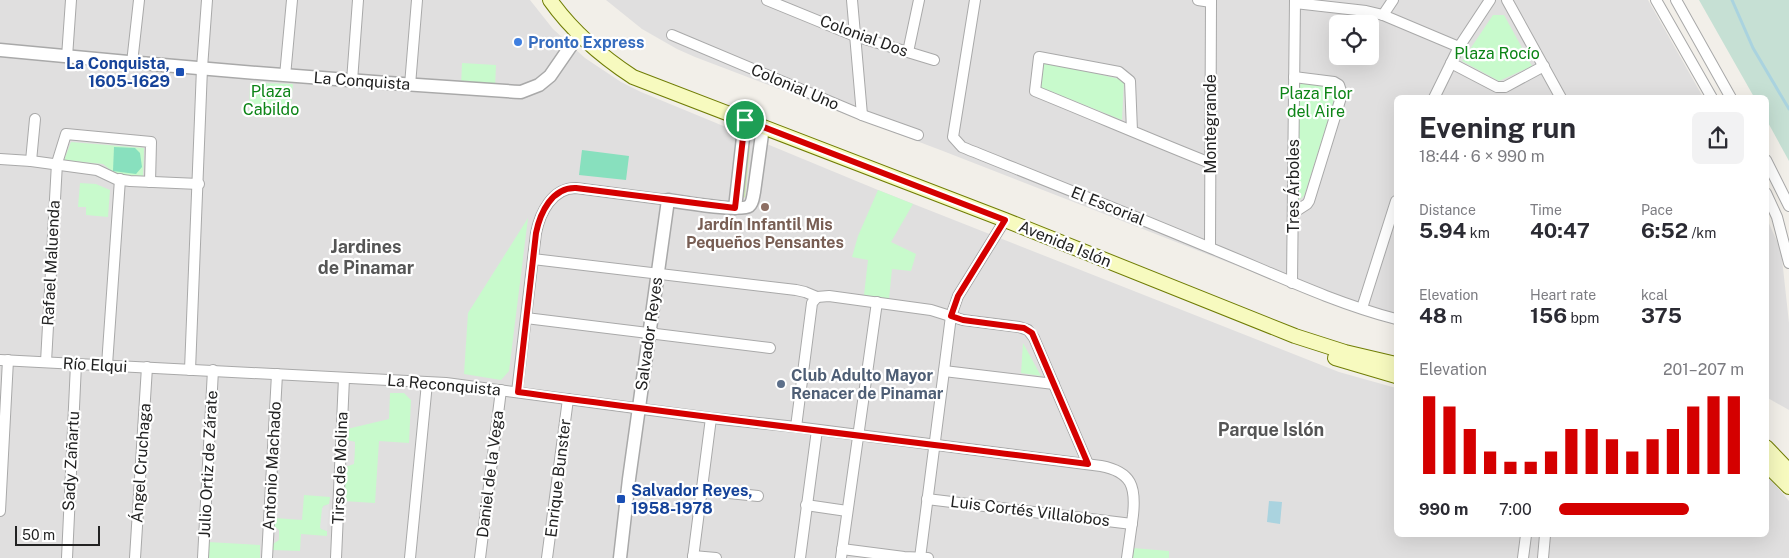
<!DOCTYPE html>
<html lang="en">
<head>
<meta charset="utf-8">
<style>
  :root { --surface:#fff; --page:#f2f2f3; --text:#2b2b33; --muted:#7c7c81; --accent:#d40000 }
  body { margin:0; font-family:"Public Sans",sans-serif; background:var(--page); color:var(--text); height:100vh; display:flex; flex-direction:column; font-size:19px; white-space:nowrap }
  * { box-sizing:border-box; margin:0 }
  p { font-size:16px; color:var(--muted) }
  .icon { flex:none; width:28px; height:28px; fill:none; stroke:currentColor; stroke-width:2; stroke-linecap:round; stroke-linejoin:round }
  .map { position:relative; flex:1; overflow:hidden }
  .panel { position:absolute; left:1394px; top:95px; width:375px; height:442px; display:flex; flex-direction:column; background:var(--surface); border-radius:8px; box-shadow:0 5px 20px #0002 }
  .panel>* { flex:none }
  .fabs { position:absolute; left:1329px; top:15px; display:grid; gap:10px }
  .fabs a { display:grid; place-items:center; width:50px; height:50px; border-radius:8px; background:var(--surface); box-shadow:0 5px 20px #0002; font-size:25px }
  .scale { position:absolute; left:15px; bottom:12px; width:85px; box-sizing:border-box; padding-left:5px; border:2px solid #222; border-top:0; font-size:14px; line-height:18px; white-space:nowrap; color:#222; -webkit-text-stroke:4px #fff; paint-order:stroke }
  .pin { position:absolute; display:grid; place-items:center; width:42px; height:42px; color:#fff; margin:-21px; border:2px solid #fff; border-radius:50%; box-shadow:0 1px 5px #0007 }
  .round { display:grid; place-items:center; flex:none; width:52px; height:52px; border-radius:8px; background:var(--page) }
  .summary { display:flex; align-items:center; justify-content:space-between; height:85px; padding:0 25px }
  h1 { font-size:28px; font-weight:700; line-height:38px }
  .figures { display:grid; grid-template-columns:repeat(3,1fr); gap:8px; height:85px; padding:5px 25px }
  .figures div { display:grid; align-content:center }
  .figures b { font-size:21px; font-weight:700 }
  .figures small { font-size:14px; font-weight:400 }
  .figures p { font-size:14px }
  .chart { height:140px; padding:10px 25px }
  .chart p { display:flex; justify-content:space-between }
  .chart svg { width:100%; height:90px; margin-top:5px; stroke:var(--accent); stroke-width:6 }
  ul { padding:0 25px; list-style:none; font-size:16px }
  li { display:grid; grid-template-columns:80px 60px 1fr; align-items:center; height:38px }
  li i { height:12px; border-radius:6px; background:var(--accent) }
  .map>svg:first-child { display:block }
  .residential { fill:#e0dfdf; fill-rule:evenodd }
  .grass { fill:#cdebb0 }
  .wetland { fill:#c6e0d4 }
  .park { fill:#c8facc }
  .pitch { fill:#88e0be }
  .parking { fill:#e2e2e2 }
  .water { fill:#aad3df }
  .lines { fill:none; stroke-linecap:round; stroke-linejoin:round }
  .stream { stroke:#aad3df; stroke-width:3 }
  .minor-casing { stroke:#a9a9a9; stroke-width:12 }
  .tertiary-casing { stroke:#a9a9a9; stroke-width:15 }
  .secondary-casing { stroke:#707d05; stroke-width:16 }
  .minor { stroke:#fff; stroke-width:10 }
  .tertiary { stroke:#fff; stroke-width:12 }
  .secondary { stroke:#f7fabf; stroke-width:14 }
  .route-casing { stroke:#fff; stroke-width:10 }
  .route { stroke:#d40000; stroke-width:6 }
  .shop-dot { fill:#3f7fe0; stroke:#fff; stroke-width:2 }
  .transit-dot { fill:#1a4fb4; stroke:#fff; stroke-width:2 }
  .education-dot { fill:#8d6e63; stroke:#fff; stroke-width:2 }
  .service-dot { fill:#5c6f8a; stroke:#fff; stroke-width:2 }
  .labels { text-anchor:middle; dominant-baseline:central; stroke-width:4.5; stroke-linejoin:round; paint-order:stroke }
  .street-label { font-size:16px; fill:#222; stroke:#fff }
  .shop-label { font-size:16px; font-weight:bold; fill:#366cbe; stroke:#fff; text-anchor:start }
  .park-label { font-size:16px; fill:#0c8416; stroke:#fff }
  .transit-label { font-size:16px; font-weight:bold; fill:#164399; stroke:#fff; text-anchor:end }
  .education-label { font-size:16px; font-weight:bold; fill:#785e54; stroke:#fff }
  .service-label { font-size:16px; font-weight:bold; fill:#4e5e75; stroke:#fff; text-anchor:start }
  .neighbourhood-label { font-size:18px; font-weight:bold; fill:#555; stroke:#fff }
</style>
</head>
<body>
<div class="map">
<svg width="1789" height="558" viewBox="0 0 1789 558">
  <rect width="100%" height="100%" fill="#f2efe9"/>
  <g class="residential">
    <polygon points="0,0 530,0 553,29 585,58 621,82 641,92 878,190 1339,372 1396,388 1396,535 1766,535 1766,474 1789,501 1789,558 0,558"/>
    <path d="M 606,0 L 1648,0 L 1703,97 L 1396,98 L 1396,324 L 1345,308 L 943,151 L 695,57 L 677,49 L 642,29 ZM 1338,24 L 1370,24 L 1370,56 L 1338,56 Z"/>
    <polygon points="1766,217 1781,250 1789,323 1789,410 1766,397"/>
  </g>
  <polygon class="grass" points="748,145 750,147 745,197 743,198"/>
  <polygon class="wetland" points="1699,0 1789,0 1789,161 1766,119 1766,98 1754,97"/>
  <g class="park">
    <polygon points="1493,15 1504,15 1532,66 1499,81 1462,61"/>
    <polygon points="1044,62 1124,80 1122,120 1040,87"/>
    <polygon points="462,63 496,65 495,87 461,85"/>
    <polygon points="1306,82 1332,87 1336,89 1337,92 1304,196 1298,201 1299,86 1302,83"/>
    <polygon points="250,83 293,84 290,117 249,116"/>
    <polygon points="71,142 144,148 143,176 117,175 103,164 64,160"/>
    <polygon points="80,183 96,184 110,190 108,217 86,215 86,207 78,207"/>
    <polygon points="878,190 913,204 891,242 916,254 911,271 892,269 889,299 864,295 868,260 852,257 858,236"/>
    <polygon points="528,218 509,371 501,380 464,374 468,313"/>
    <polygon points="1023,343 1041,376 1021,373"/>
    <polygon points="390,393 404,393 411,400 409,443 379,441 375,503 343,501 345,467 354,463 355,442 346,440 347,429 389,419"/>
    <polygon points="304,495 330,497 329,504 323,506 321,529 327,531 327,536 301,534 300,551 273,550 273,544 279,540 279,530 274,526 275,518 302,520"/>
    <polygon points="208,542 260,545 260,558 208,558"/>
    <polygon points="1133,548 1169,551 1169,558 1132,558"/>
  </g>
  <g class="pitch">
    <polygon points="114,147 135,148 140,153 142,167 136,174 113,171"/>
    <polygon points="582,150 629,156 626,180 579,175"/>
  </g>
  <g class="parking">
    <polygon points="346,440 355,442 354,464 345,467"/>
    <polygon points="329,504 327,531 320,528 322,508"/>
  </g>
  <polygon class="water" points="1269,501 1282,502 1280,524 1267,522"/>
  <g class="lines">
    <polyline class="stream" points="1732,0 1753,48 1789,109"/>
    <g class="minor-casing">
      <g id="minor">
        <polyline points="767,0 855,36 934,60"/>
        <polyline points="852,0 862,115"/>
        <path d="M 975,0 L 953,137 L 962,147 C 1044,180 1127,213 1208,247 C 1270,272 1331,302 1396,319"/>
        <polyline points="1198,0 1211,2"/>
        <polyline points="1507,0 1561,98"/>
        <polyline points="1656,0 1712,98"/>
        <polyline points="1676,0 1731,98"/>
        <polyline points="1295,3 1366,11 1383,15 1459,47"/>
        <polyline points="1383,15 1393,0"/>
        <polyline points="672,35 862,115 918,135"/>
        <polyline points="908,52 919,0"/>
        <polyline points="67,57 71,0"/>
        <polyline points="132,63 139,0"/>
        <polyline points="1451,63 1497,87 1505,87 1544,66"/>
        <polyline points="285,76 292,0"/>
        <polyline points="352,81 358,0"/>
        <polyline points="410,85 417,0"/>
        <polyline points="1434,98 1459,47 1490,0"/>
        <path d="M 1132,131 L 1130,81 L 1119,72 L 1039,57 L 1035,91 C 1094,115 1152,140 1210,163"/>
        <polyline points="0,159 31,161 97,170 116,179 130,181 199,184"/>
        <polyline points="1766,160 1789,206"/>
        <polyline points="31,161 35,119"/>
        <polyline points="1766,193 1777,217 1789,263"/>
        <polyline points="1293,213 1307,204 1309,201 1342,94 1339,85 1334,82 1294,77"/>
        <polyline points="1210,247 1211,0"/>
        <polyline points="533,259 796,290 805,292 817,297"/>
        <polyline points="1292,283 1295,0"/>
        <polyline points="817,297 829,296 931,310 963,320 1019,327 1028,330 1034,338 1088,464"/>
        <polyline points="1362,308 1396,201"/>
        <polyline points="526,318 770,348"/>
        <path d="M 0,360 L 446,383 L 711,418 L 796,427 L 1101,466 C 1132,472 1136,487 1133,515 C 1131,529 1129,544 1127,558"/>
        <polyline points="46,362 57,163 66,134 151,142 150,182"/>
        <polyline points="107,365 120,179"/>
        <polyline points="190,370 202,68 207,0"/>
        <polyline points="944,371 1054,384"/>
        <path d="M 517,392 L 536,233 C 540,213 552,188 576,188 L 668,200"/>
        <polyline points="796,427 812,303 817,297"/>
        <polyline points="700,490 758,496"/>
        <polyline points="927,499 1132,524"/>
        <polyline points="806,505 847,511"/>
        <polyline points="0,511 8,360"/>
        <polyline points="842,549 904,557 928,558"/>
        <polyline points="693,556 716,558"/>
        <polyline points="67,558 76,364"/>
        <polyline points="135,558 147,367"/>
        <polyline points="203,558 213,370"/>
        <polyline points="267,558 277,374"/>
        <polyline points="336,558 344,378"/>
        <polyline points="410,558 427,383"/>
        <polyline points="480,558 501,390"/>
        <polyline points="547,558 568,399"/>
        <polyline points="693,558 711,418"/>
        <polyline points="800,558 817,430"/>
        <polyline points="841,558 877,302"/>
        <polyline points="920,558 951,316 958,296 1005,220"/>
        <polyline points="1523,558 1526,535"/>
        <polyline points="1543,558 1545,535"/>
      </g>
    </g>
    <g class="tertiary-casing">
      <g id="tertiary">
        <path d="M 0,50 C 173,67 347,81 521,92 L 539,85 L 550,76 L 579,34"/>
        <polyline points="735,208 745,120"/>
        <path d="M 620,558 L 629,479 L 668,200 C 681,202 741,212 749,206 C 753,203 753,196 754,192 L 763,127"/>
      </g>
    </g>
    <g class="secondary-casing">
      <g id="secondary">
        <path d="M 550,0 C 572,31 601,56 633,77 L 1005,220 L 1295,336 L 1345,352 L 1396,364"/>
        <polyline points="1335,358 1396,376"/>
        <polyline points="1766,447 1789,471"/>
        <polyline points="1766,464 1789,487"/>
      </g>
    </g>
    <use href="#minor" class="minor"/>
    <use href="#tertiary" class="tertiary"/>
    <use href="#secondary" class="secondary"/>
  </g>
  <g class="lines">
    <g class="route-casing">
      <path id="route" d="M 745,120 L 1005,220 L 958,296 L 951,316 L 963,320 L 1024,328 L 1032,333 L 1088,464 C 898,440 707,418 518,392 L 536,233 C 540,213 552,187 576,188 L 735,208 Z"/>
    </g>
    <use href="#route" class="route"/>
  </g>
  <circle class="shop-dot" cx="518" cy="42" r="5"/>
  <g class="transit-dot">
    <rect x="175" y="67" width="10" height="10" rx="2.5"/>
    <rect x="616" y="494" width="10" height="10" rx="2.5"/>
  </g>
  <circle class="education-dot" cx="765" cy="207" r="5"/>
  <circle class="service-dot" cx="781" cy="384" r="5"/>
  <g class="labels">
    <g class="street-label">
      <text transform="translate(864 36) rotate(20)">Colonial Dos</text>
      <text transform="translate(362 81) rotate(4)">La Conquista</text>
      <text transform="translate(795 87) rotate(23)">Colonial Uno</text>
      <text transform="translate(1210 124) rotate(-90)">Montegrande</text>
      <text transform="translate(1293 186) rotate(-90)">Tres Árboles</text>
      <text transform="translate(1108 206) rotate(22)">El Escorial</text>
      <text transform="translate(1065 244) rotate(22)">Avenida Islón</text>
      <text transform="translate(51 263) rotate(-87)">Rafael Maluenda</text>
      <text transform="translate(649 334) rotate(-82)">Salvador Reyes</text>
      <text transform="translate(95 365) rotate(3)">Río Elqui</text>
      <text transform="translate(444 385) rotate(5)">La Reconquista</text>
      <text transform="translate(71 461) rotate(-87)">Sady Zañartu</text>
      <text transform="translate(141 463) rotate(-86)">Ángel Cruchaga</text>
      <text transform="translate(208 464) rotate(-87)">Julio Ortiz de Zárate</text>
      <text transform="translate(272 466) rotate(-87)">Antonio Machado</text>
      <text transform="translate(340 468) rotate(-88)">Tirso de Molina</text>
      <text transform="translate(490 474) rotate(-83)">Daniel de la Vega</text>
      <text transform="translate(558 478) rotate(-83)">Enrique Bunster</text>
      <text transform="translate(1030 511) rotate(7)">Luis Cortés Villalobos</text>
    </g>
    <g class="shop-label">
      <text x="528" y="42">Pronto Express</text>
    </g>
    <g class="park-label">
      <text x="1497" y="53">Plaza Rocío</text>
      <text x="271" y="91">Plaza<tspan x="271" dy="18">Cabildo</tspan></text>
      <text x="1316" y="93">Plaza Flor<tspan x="1316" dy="18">del Aire</tspan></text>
    </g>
    <g class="transit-label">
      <text x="170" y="63">La Conquista,<tspan x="170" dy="18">1605-1629</tspan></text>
      <text x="631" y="490" text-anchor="start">Salvador Reyes,<tspan x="631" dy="18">1958-1978</tspan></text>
    </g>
    <g class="education-label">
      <text x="765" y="224">Jardín Infantil Mis<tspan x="765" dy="18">Pequeños Pensantes</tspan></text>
    </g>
    <g class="service-label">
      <text x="791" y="375">Club Adulto Mayor<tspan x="791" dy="18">Renacer de Pinamar</tspan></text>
    </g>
    <g class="neighbourhood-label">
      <text x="366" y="246">Jardines<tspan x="366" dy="21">de Pinamar</tspan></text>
      <text x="1271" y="429">Parque Islón</text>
    </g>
  </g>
</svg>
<div class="fabs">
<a><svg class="icon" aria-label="locate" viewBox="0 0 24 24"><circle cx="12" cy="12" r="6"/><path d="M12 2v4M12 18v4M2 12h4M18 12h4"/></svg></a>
</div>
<div class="scale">50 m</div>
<div class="pin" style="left:745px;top:120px;background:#1e9e55"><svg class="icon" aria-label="arrive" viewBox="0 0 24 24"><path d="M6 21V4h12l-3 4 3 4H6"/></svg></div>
<section class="panel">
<div class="summary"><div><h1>Evening run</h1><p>18:44 · 6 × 990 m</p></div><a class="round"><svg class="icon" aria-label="share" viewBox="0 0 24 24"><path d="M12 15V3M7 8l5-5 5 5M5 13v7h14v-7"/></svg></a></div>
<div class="figures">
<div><p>Distance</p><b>5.94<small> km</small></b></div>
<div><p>Time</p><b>40:47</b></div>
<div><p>Pace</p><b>6:52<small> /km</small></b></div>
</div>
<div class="figures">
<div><p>Elevation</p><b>48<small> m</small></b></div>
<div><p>Heart rate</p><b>156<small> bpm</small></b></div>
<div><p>kcal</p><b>375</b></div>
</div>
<div class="chart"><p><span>Elevation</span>201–207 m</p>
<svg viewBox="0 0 160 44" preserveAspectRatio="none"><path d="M5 44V6M15 44V11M25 44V22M35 44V33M45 44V38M55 44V38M65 44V33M75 44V22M85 44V22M95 44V27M105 44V33M115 44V27M125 44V22M135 44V11M145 44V6M155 44V6"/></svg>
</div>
<ul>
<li><b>990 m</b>7:00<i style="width:70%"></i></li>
</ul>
</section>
</div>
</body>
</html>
